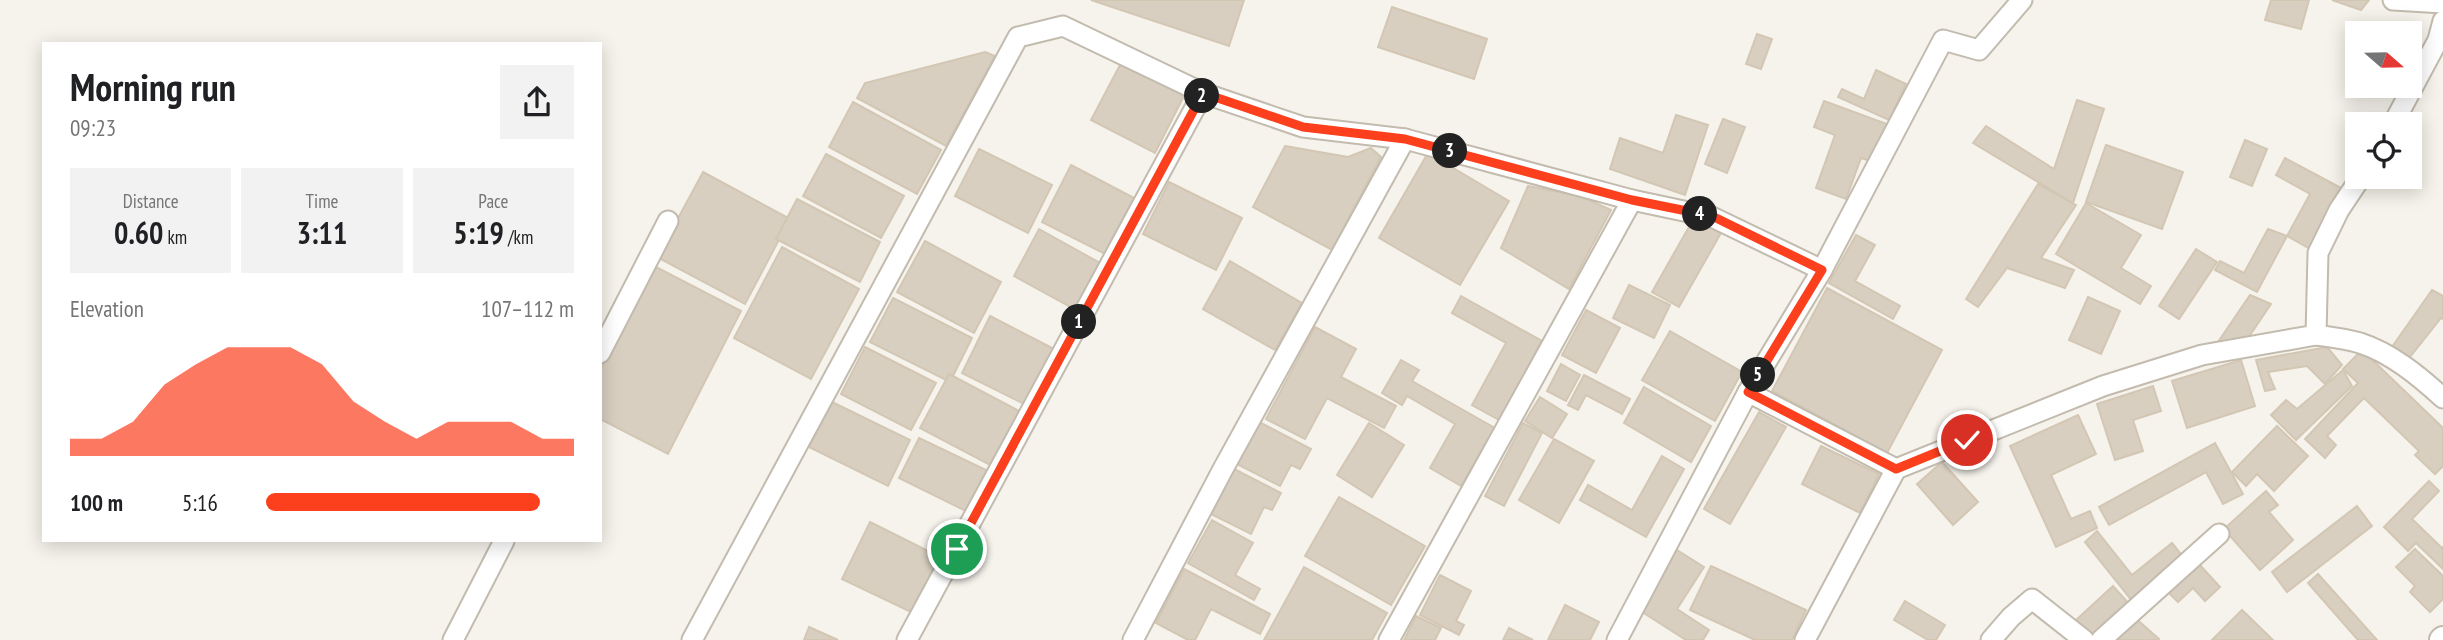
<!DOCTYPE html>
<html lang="en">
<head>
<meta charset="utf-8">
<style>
  :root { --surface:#fff; --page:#f2f2f2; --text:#202124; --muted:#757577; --accent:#fc3f1d }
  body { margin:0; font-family:"PT Sans Narrow",sans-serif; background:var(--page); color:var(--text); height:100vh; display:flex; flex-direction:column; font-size:26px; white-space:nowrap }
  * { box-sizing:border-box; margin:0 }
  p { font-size:23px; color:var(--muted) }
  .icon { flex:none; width:38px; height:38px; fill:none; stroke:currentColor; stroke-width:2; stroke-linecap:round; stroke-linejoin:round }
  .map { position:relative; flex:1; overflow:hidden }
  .sheet { position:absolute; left:42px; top:42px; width:560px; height:500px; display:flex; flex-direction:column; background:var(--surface); border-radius:0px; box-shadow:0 4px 18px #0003 }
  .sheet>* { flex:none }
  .needle { width:46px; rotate:110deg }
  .fabs { position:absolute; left:2345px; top:21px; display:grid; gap:14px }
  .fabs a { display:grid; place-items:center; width:77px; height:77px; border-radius:0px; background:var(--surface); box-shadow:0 4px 18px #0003; font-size:35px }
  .pin { position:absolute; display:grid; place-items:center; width:60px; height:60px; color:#fff; margin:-30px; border:4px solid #fff; border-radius:50%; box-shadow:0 2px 7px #0007 }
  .km { position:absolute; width:35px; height:35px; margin:-18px; border-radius:50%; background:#222; color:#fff; font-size:19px; line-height:35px; text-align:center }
  .round { display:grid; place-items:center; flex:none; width:74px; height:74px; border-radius:0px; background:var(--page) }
  .head { display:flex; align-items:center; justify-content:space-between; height:119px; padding:0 28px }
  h1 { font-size:38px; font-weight:600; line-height:52px }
  .figures { display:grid; grid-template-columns:repeat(3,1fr); gap:10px; height:119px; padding:7px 28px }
  .figures div { display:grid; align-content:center; border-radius:0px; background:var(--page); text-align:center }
  .figures b { font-size:30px; font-weight:600 }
  .figures small { font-size:19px; font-weight:400 }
  .figures p { font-size:19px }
  .chart { height:196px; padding:14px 28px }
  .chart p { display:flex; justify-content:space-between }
  .chart svg { width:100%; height:126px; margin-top:7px; fill:var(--accent); opacity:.7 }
  ul { padding:0 28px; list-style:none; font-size:23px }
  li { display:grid; grid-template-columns:112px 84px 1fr; align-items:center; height:52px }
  li i { height:18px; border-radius:9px; background:var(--accent) }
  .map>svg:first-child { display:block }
  .building { fill:#d8cfc1; stroke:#d3c7b4; stroke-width:2 }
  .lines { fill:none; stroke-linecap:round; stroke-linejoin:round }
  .minor-casing { stroke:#c2bbae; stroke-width:23 }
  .tertiary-casing { stroke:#c2bbae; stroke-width:28 }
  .minor { stroke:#fff; stroke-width:19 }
  .tertiary { stroke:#fff; stroke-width:24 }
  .route-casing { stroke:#fff; stroke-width:14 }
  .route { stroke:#fc3f1d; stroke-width:9 }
</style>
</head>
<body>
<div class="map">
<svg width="2443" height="640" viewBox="0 0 2443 640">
  <rect width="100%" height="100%" fill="#f6f3ec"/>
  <g class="building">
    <polygon points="1091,0 1244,0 1229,46"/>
    <polygon points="2271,0 2309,0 2301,29 2265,20"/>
    <polygon points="2332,0 2369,0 2361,10"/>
    <polygon points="1392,7 1487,39 1474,79 1378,47"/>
    <polygon points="1757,34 1772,39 1761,69 1746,64"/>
    <polygon points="985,52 995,56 946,146 857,98 865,83"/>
    <polygon points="1121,63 1184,96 1155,153 1091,120"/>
    <polygon points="1876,70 1906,84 1889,120 1838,97 1842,89 1864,99"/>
    <polygon points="2077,100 2104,109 2073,203 1973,143 1986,126 2054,169"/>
    <polygon points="1824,101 1887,124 1874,162 1861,158 1846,199 1816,188 1835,135 1814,127"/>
    <polygon points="853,102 941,150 917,194 829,147"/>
    <polygon points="1676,115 1708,125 1685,195 1610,169 1620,138 1663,153"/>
    <polygon points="1723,119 1745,127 1727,173 1705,164"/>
    <polygon points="2245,140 2267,149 2252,186 2230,177"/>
    <polygon points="2106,145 2183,172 2162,229 2086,202"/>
    <polygon points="1285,146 1348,157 1371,148 1381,157 1332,250 1253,207"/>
    <polygon points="979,149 1052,185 1028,233 955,196"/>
    <polygon points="1428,153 1509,201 1460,285 1379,238"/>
    <polygon points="826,154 904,196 881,238 803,196"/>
    <polygon points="2285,158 2343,189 2310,249 2287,236 2310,194 2276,175"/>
    <polygon points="1071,165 1134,198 1105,254 1042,222"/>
    <polygon points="703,172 790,219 745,304 657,257"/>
    <polygon points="1169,182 1242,218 1216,270 1143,234"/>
    <polygon points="2038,184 2076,205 2041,258 2074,270 2065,288 2007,268 1978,307 1966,299"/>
    <polygon points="1528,186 1580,196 1611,210 1569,289 1501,248"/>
    <polygon points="797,199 880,242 860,282 776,239"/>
    <polygon points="2086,203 2141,235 2121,268 2151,286 2140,304 2056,254"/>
    <polygon points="1694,218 1721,233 1679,307 1652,292"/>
    <polygon points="1039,229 1100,263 1074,309 1014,276"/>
    <polygon points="2268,229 2287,236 2257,292 2215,270 2220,261 2244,273"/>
    <polygon points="1856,235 1875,245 1855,281 1900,306 1893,319 1829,283"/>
    <polygon points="925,241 1001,282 974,333 897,292"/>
    <polygon points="782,247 859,289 811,379 734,338"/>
    <polygon points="2196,249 2217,262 2179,319 2159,306"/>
    <polygon points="1230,261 1302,303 1275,350 1203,309"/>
    <polygon points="654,266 741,311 668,454 600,419 600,370"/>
    <polygon points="1629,285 1670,305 1654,338 1613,318"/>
    <polygon points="1827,288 1942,350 1887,453 1772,391"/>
    <polygon points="2432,290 2443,296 2443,319 2441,318 2410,357 2392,347"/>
    <polygon points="2250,295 2271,304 2248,338 2216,345"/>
    <polygon points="1461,296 1542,341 1499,420 1472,405 1506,343 1452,313"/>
    <polygon points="2088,297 2120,311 2101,354 2069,340"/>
    <polygon points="893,298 972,338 950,382 870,342"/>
    <polygon points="1586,310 1620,328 1596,373 1562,355"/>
    <polygon points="990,316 1054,349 1026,405 962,373"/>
    <polygon points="1315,327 1356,349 1341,377 1396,406 1384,428 1327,398 1305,439 1266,419"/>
    <polygon points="1670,331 1742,372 1715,421 1642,380"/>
    <polygon points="865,347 936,383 911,430 841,394"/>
    <polygon points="2327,347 2342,365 2325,384 2307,366 2268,372 2275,389 2265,391 2256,360"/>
    <polygon points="2362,350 2443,428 2443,466 2435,474 2415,455 2419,451 2364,398 2327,436 2336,445 2325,458 2305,439 2358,383 2343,369"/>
    <polygon points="1401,360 1419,370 1412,381 1495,428 1461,486 1430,468 1455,424 1407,396 1402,405 1382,393"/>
    <polygon points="2241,360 2255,406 2187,428 2172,381"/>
    <polygon points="1561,364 1580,375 1566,401 1547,391"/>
    <polygon points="2343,370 2352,386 2296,440 2271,415 2286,400 2297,409"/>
    <polygon points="949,374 1021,412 992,466 920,428"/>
    <polygon points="1584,375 1630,399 1622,414 1586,395 1578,410 1568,405"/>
    <polygon points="2153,386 2161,411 2133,420 2143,451 2115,460 2097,404"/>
    <polygon points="1644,387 1711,426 1691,462 1624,423"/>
    <polygon points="1540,397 1567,414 1552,438 1525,421"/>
    <polygon points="832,402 910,440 888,486 809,447"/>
    <polygon points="1759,412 1786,427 1730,524 1704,509"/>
    <polygon points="2078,415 2096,454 2051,475 2071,519 2090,511 2097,528 2056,547 2010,446"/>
    <polygon points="1259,422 1311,449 1300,469 1291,465 1280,486 1237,464"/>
    <polygon points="1369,423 1404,445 1372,497 1337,475"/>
    <polygon points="1523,423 1542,433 1504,506 1485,496"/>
    <polygon points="2277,426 2308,456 2274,491 2257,474 2246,486 2232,472"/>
    <polygon points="919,438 988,471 968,512 899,478"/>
    <polygon points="1554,439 1594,461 1559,523 1519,500"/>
    <polygon points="2215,443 2243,494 2223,504 2206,472 2109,525 2099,507"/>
    <polygon points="1821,446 1879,474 1860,513 1802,484"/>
    <polygon points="1662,456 1684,469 1646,537 1580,500 1588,485 1632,510"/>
    <polygon points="1942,462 1978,502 1953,525 1917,484"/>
    <polygon points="1234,469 1281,493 1272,510 1264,507 1251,534 1211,514"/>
    <polygon points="2429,481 2439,491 2412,519 2442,548 2443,547 2443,569 2416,543 2408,551 2384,527"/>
    <polygon points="2266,491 2278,505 2269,512 2293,540 2260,570 2224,529"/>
    <polygon points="1339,497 1425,546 1391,605 1305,556"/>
    <polygon points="2357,506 2372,526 2287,592 2272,572"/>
    <polygon points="1212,520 1253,543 1235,575 1260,589 1254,600 1188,563"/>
    <polygon points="870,522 940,557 913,613 842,579"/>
    <polygon points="2097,531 2132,575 2172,543 2185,559 2133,602 2085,542"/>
    <polygon points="2415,549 2443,576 2443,599 2430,612 2410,592 2415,586 2396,567"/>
    <polygon points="1677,550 1704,567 1677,609 1709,630 1703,640 1686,640 1639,610"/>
    <polygon points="2198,563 2220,587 2205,601 2193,588 2178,602 2167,591"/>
    <polygon points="1711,566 1806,610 1792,640 1755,640 1690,610"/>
    <polygon points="1304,567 1387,613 1372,640 1264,640"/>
    <polygon points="1184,569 1270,614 1260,634 1211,609 1195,640 1188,640 1156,623"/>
    <polygon points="2318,574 2377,640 2358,640 2308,583"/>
    <polygon points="1440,575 1471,591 1456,621 1464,625 1459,635 1420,615"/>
    <polygon points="2113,586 2130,605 2093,639 2076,620"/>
    <polygon points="1905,601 1945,625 1936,640 1928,640 1894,620"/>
    <polygon points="1565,605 1599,622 1590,640 1548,640"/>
    <polygon points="2242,610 2273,640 2212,640"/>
    <polygon points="1416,616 1441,628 1435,640 1404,640"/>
    <polygon points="2133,616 2159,639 2158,640 2112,640"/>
    <polygon points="809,627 838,640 804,640"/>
    <polygon points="1509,628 1533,640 1503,640"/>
  </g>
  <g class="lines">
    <g class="minor-casing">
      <g id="minor">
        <polyline points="2393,0 2443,3"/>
        <polyline points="2393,124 2438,40 2443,21"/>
        <path d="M 2316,335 C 2330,337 2346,339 2360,343 C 2391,353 2419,376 2443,398"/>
        <polyline points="600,353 668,221"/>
        <polyline points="1748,392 1822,270 1943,40 1979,50 2022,0"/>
        <polyline points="453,640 504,541"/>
        <polyline points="692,640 1018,37 1063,26 1203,93"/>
        <polyline points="907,640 1203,93 1303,127 1405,139"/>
        <polyline points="1133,640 1223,469 1405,139 1632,200 1712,217 1822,270"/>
        <polyline points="1389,640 1632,200"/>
        <polyline points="1617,640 1748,392 1896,469 2103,386 2202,355 2316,335 2318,253 2339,210 2361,177"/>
        <polyline points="1805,640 1896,469"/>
        <polyline points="1991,640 2011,617 2032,599 2084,640"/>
        <polyline points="2101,640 2219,534"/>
      </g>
    </g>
    <g class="tertiary-casing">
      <polyline id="tertiary" points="2442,640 2443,639"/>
    </g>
    <use href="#minor" class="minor"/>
    <use href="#tertiary" class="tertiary"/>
  </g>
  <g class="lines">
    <g class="route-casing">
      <polyline id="route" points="957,549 1203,93 1303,127 1405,139 1632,200 1712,216 1822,270 1748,392 1896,469 1967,440"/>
    </g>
    <use href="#route" class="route"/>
  </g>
</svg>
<div class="fabs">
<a><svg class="needle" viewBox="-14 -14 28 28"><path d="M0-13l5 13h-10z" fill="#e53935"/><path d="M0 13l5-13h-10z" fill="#757577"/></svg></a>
<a><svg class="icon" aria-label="locate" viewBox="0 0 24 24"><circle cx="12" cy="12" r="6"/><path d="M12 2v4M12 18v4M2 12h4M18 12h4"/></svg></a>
</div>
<div class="pin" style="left:957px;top:549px;background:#1e9e55"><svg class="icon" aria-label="arrive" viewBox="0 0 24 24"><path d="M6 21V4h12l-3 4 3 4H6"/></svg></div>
<div class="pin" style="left:1967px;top:440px;background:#d93025"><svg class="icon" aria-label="check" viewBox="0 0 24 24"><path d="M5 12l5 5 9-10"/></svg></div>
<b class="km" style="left:1079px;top:322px">1</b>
<b class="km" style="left:1202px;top:96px">2</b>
<b class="km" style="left:1450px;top:151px">3</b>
<b class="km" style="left:1700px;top:214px">4</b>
<b class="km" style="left:1758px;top:375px">5</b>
<section class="sheet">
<div class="head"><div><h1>Morning run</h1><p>09:23</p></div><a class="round"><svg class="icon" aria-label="share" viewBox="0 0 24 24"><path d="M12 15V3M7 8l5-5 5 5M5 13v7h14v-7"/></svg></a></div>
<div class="figures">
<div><p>Distance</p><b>0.60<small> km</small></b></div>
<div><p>Time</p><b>3:11</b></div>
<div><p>Pace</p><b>5:19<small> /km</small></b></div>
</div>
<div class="chart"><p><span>Elevation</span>107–112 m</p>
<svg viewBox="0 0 160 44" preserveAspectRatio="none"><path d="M0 44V38L10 38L20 32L30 19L40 12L50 6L60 6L70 6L80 12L90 25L100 32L110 38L120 32L130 32L140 32L150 38L160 38V44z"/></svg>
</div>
<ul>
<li><b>100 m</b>5:16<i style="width:89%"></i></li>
</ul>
</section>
</div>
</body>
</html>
